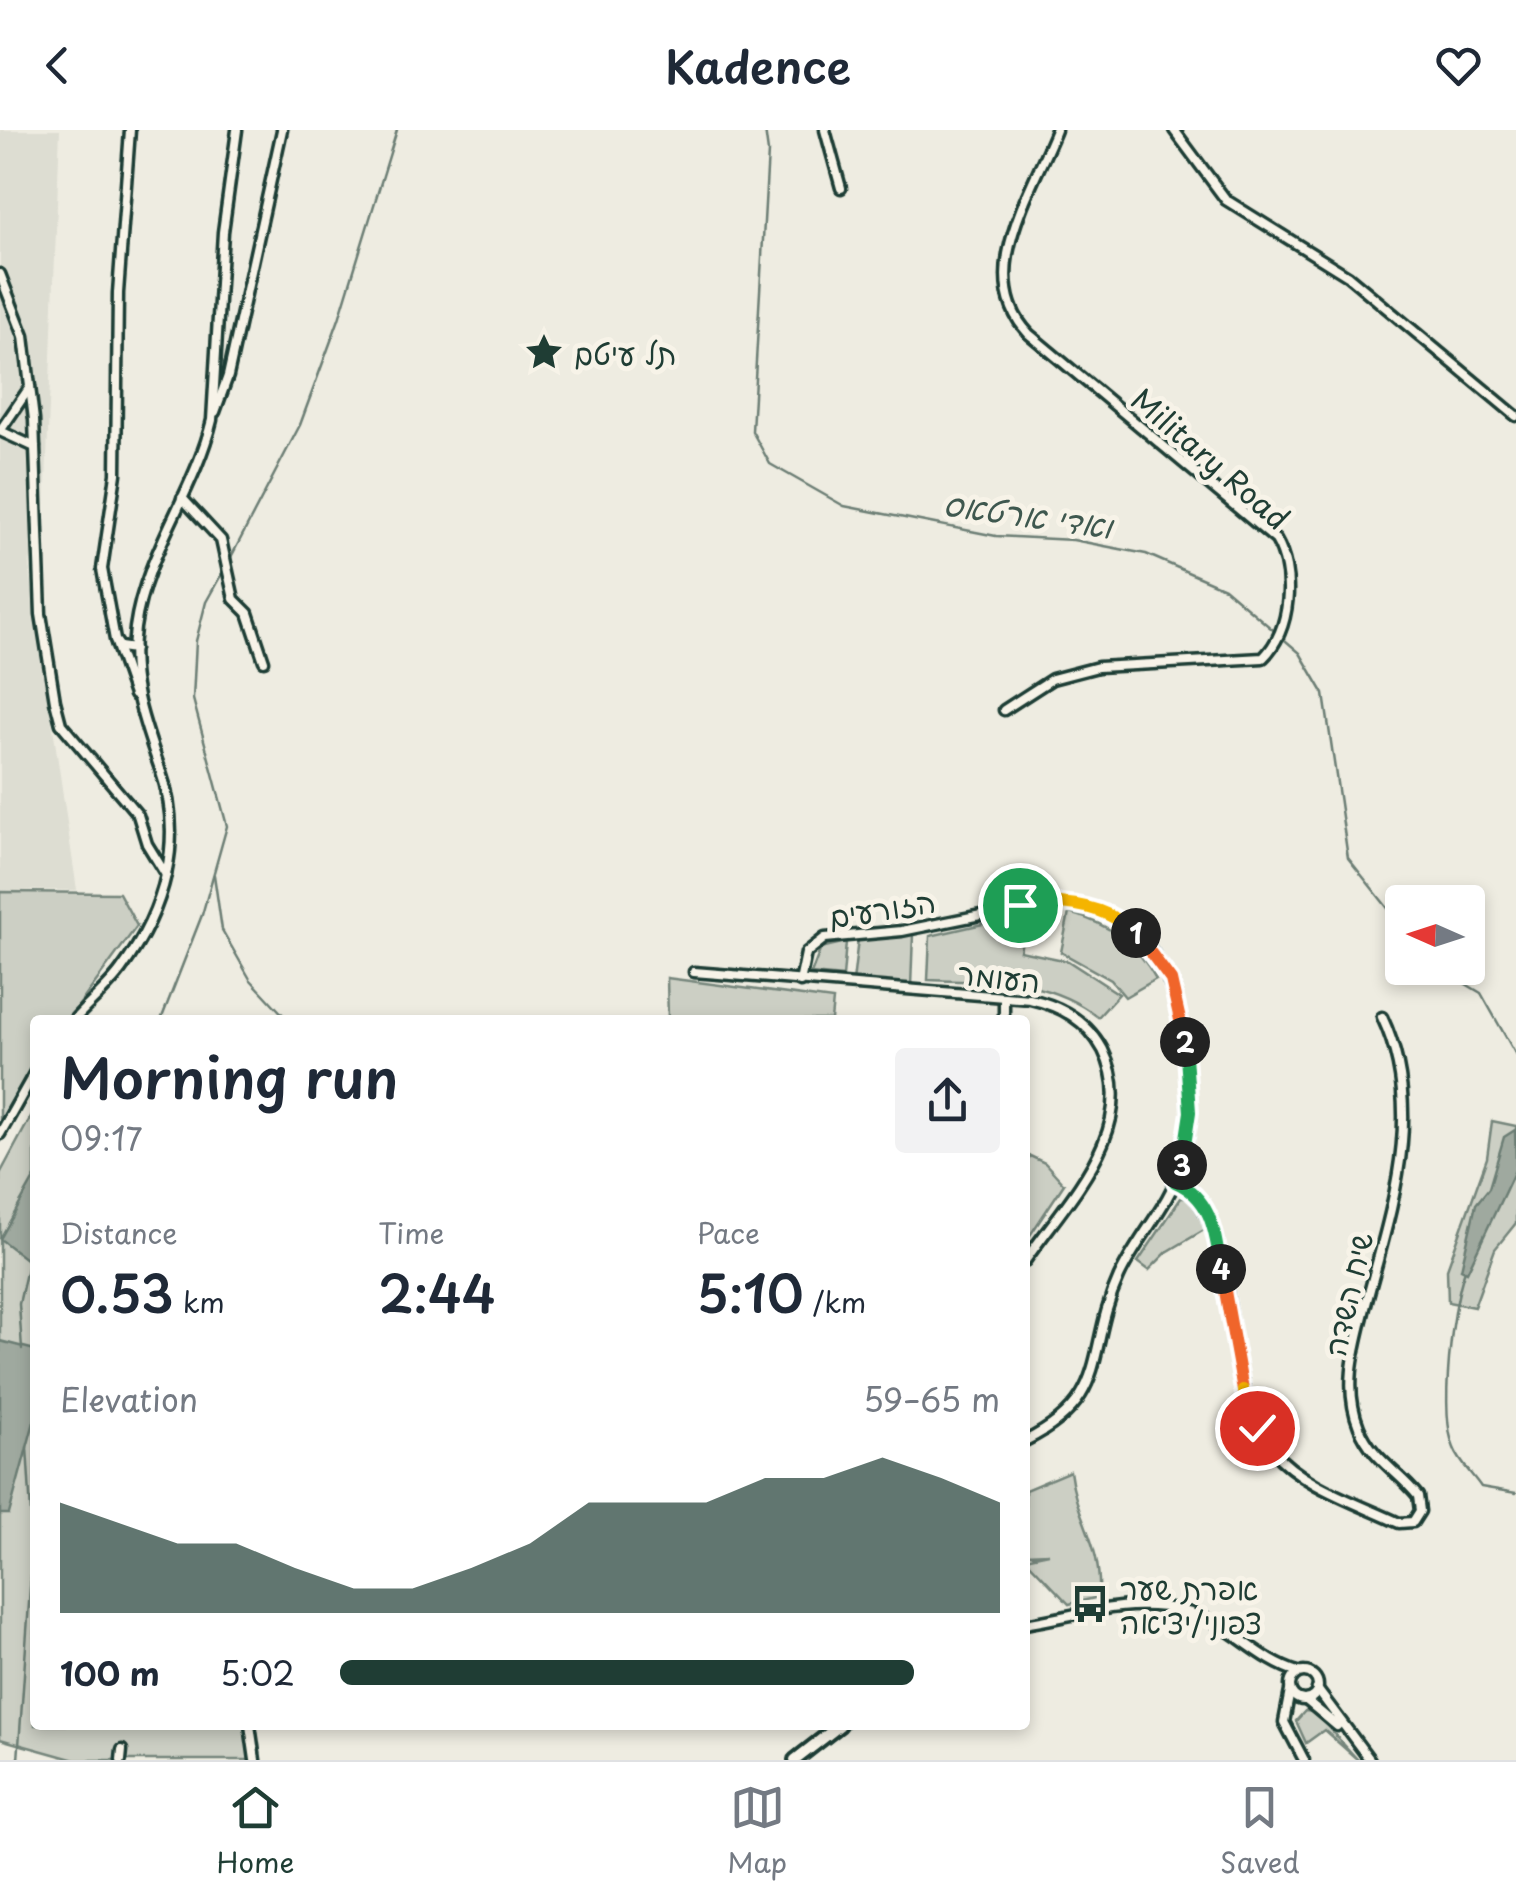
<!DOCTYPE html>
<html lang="en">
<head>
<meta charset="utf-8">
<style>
  :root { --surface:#fff; --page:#f2f2f3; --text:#1f2937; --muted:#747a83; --line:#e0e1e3; --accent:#1f3d34 }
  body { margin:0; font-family:"Playpen Sans","Playpen Sans Hebrew",sans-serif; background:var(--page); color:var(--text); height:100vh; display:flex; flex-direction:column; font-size:38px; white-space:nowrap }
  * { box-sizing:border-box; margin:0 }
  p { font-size:32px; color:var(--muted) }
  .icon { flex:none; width:55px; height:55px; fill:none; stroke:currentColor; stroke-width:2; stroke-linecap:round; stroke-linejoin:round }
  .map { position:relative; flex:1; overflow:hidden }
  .panel { position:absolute; left:30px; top:885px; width:1000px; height:715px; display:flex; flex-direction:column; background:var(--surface); border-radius:10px; box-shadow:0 5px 15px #0003 }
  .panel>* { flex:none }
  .needle { width:65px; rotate:273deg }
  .controls { position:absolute; left:1385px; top:755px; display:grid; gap:20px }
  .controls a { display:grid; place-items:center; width:100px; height:100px; border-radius:10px; background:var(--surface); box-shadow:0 5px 15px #0003; font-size:50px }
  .pin { position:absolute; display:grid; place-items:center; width:85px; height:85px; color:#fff; margin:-42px; border:5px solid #fff; border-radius:50%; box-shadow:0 2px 10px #0007 }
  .km { position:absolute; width:50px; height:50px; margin:-25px; border-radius:50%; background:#222; color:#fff; font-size:28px; line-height:50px; text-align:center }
  .round { display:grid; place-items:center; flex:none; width:105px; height:105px; border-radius:10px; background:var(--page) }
  .head { display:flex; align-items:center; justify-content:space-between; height:170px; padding:0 30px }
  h1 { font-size:55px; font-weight:600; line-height:75px }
  .metrics { display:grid; grid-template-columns:repeat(3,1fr); gap:15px; height:170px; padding:10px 30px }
  .metrics div { display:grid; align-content:center }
  .metrics b { font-size:50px; font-weight:600 }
  .metrics small { font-size:28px; font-weight:400 }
  .metrics p { font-size:28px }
  .chart { height:280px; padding:20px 30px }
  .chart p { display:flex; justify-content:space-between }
  .chart svg { width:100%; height:180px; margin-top:10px; fill:var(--accent); opacity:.7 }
  ul { padding:0 30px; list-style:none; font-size:32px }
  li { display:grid; grid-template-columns:160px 120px 1fr; align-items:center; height:75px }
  li i { height:25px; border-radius:12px; background:var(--accent) }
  header { display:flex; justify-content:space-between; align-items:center; height:130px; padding:0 30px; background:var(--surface); font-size:45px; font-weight:600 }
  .dock { display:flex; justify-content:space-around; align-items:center; height:140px; border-top:2px solid var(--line); background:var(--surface); font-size:28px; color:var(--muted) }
  .dock a { display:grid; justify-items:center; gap:5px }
  .dock .active { color:var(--accent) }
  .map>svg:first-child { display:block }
  .built { fill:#ddddd2 }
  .green { fill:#cccfc4; stroke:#76867c; stroke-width:2.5 }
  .water { fill:#9fa99f; stroke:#6c7e74; stroke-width:2.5 }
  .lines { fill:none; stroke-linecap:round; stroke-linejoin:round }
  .stream { stroke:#6c7e74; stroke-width:2.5 }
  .minor-casing { stroke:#1f3d34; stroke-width:15 }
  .major-casing { stroke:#1f3d34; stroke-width:18 }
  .minor { stroke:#f7f3e8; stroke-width:8 }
  .major { stroke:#f7f3e8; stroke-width:10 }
  .split-1-casing { stroke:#fff; stroke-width:20 }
  .split-2-casing { stroke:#fff; stroke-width:20 }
  .split-3-casing { stroke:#fff; stroke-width:20 }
  .split-4-casing { stroke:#fff; stroke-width:20 }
  .split-5-casing { stroke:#fff; stroke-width:20 }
  .split-6-casing { stroke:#fff; stroke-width:20 }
  .split-1 { stroke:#f5b400; stroke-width:12 }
  .split-2 { stroke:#f0652b; stroke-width:12 }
  .split-3 { stroke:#22a559; stroke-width:12 }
  .split-4 { stroke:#22a559; stroke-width:12 }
  .split-5 { stroke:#f0652b; stroke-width:12 }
  .split-6 { stroke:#f5b400; stroke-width:12 }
  .labels { text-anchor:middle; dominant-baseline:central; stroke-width:10; stroke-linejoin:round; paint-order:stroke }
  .poi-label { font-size:30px; fill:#1f3d34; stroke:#f7f3e8; text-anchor:start }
  .street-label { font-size:30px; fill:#1f3d34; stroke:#f7f3e8 }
  .water-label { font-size:32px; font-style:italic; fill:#3f584f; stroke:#f7f3e8 }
</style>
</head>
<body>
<header><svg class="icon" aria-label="back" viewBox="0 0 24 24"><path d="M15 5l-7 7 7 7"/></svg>Kadence<svg class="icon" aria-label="heart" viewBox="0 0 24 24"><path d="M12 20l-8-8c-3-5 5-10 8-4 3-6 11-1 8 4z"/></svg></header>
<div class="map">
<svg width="1516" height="1630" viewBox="0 0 1516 1630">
  <rect width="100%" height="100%" fill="#eeece1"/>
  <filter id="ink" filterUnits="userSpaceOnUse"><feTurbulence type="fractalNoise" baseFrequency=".01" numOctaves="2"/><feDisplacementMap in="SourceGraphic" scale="20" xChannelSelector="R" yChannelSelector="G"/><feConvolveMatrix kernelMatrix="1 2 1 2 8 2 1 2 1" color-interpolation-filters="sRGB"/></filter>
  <g filter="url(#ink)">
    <polygon class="built" points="0,0 60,0 45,377 29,435 77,760 0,761"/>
    <g class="green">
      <polygon points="0,762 119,763 137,796 68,890 35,890 35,930 0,991"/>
      <path d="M 1069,783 C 1108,793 1137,813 1156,849 L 1125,867 L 1111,850 L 1061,822 Z"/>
      <path d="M 1027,784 L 1020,821 L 1068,831 L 1119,864 L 1098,887 C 1044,846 993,853 928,850 L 930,806 Z"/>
      <polygon points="913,804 911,856 853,852 858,809"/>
      <polygon points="846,812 843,847 811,844 821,818"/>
      <polygon points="667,848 833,870 831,890 668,890"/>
      <polygon points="35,979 35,1595 255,1595 257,1630 75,1630 0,1609 0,1044"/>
      <polygon points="1492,991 1516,996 1516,1093 1495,1119 1474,1177 1448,1172 1447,1139 1487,1028"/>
      <polygon points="1030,1026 1045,1033 1064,1054 1029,1107 1025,1105 1025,1036"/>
      <polygon points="1181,1068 1191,1068 1209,1097 1167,1122 1149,1140 1138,1132"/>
      <path d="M 1070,1341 C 1076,1390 1102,1412 1099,1467 L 1069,1474 L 1025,1428 L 1049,1423 L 1025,1424 L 1025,1360 Z"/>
      <polygon points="1305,1581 1314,1582 1358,1630 1324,1600 1306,1613 1296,1591"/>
    </g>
    <g class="water">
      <polygon points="1515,1000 1516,1038 1467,1142 1461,1139 1476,1074 1489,1058 1504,1007"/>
      <polygon points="35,1047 35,1136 0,1109"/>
      <polygon points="0,1211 35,1220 35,1288 9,1384 0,1384"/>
    </g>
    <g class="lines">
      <g class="stream">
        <polyline points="765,0 768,22 752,301 770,334 844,376 996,406 1073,410 1146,424 1224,458 1300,523 1324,564 1348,728 1402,796"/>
        <polyline points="229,431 300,295 339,189 397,0"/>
        <polyline points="214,745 222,800 250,849 288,890"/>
        <polyline points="1439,838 1481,863 1516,925"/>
        <polyline points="161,890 202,785 227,696 193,569 196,511 206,472 225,438"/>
        <path d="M 1465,1140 C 1452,1176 1439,1283 1454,1318 C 1459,1332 1473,1345 1481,1357 L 1516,1363"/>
        <polyline points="22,1219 19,1174 29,1129"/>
        <polyline points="18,1630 33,1416 27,1317"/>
      </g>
      <g class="minor-casing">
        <g id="minor">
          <polyline points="130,0 118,163 116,344 102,439 115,510 120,517 134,519"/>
          <polyline points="825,0 841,58"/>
          <polyline points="1174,0 1226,70 1348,146 1516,286"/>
          <polyline points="0,144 24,206 34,290 41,484 55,571 61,594 138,685 147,714 166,745"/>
          <polyline points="30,257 0,301 35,317"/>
          <polyline points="215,282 228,246 282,0"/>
          <polyline points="182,368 221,410 234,469 248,483 264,531"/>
          <polyline points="116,513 134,565"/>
          <path d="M 1004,580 L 1052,549 L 1098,537 L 1263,528 C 1292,499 1295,442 1276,410 L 1029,204 C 974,147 1032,61 1056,0"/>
          <path d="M 694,842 L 1030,869 C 1061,876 1087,890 1103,920 C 1142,998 1066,1071 1025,1131"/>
          <path d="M 800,852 L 806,823 L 825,808 L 902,801 L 1045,772 C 1148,776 1179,843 1187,935 C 1189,968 1192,1002 1182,1034 C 1169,1076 1137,1108 1119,1147 C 1085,1221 1112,1268 1025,1311"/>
          <polyline points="1004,867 1004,890"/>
          <path d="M 74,890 C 89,873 108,858 121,840 C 165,780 185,709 160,639 C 143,590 128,550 135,498 C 145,424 195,361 212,290 L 223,102 L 237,0"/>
          <polyline points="0,1004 35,942"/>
          <path d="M 1175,1052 C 1244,1081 1217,1256 1272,1320 C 1302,1356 1357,1373 1399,1393 L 1413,1392 L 1420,1381 L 1418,1366 C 1398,1341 1372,1329 1359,1297 C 1343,1257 1355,1218 1365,1178 C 1390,1082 1427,982 1382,887"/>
          <path d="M 1025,1494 C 1092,1483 1152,1459 1217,1494 C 1245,1510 1267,1533 1298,1542"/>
          <circle cx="1304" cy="1556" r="14"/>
          <polyline points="1317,1559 1370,1630"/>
          <polyline points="1290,1561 1284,1592 1304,1630"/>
          <polyline points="1306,1570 1337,1596"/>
          <polyline points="250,1595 255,1630"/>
          <polyline points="121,1630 122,1620"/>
        </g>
      </g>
      <g class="major-casing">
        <polyline id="major" points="795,1630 840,1595"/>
      </g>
      <use href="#minor" class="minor"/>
      <use href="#major" class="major"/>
    </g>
  </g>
  <g class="lines" filter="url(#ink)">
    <g class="split-1-casing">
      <path id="split-1" d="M 1020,775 C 1062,769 1103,774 1136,803"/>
    </g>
    <g class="split-2-casing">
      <polyline id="split-2" points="1136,803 1171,850 1185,912"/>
    </g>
    <g class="split-3-casing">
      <polyline id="split-3" points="1182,1035 1190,982 1185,912"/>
    </g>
    <g class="split-4-casing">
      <path id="split-4" d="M 1182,1035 L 1175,1052 C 1212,1068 1215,1103 1221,1139"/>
    </g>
    <g class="split-5-casing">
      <polyline id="split-5" points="1221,1139 1243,1260"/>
    </g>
    <g class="split-6-casing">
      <polyline id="split-6" points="1243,1260 1257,1298"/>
    </g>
    <use href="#split-1" class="split-1"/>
    <use href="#split-2" class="split-2"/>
    <use href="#split-3" class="split-3"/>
    <use href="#split-4" class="split-4"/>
    <use href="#split-5" class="split-5"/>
    <use href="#split-6" class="split-6"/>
  </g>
  <defs>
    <g id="sight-bare" transform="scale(3)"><path d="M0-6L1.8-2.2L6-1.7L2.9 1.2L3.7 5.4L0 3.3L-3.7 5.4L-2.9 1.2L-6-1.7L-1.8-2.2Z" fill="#1f3d34" stroke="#f7f3e8" stroke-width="2.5" paint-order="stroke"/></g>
    <g id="bus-bare" transform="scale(3)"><path d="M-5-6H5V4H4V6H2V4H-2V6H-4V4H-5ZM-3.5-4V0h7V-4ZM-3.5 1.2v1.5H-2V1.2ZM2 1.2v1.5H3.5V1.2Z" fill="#1f3d34" stroke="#f7f3e8" stroke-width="2.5" paint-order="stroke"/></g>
  </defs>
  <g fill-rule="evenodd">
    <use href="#sight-bare" x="544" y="222"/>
    <use href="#bus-bare" x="1090" y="1474"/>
  </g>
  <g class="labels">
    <g class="poi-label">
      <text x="574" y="222">תל עיטם</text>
      <text x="1120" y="1457">אפרת שער<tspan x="1120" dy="34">צפוני/יציאה</tspan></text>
    </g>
    <g class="street-label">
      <text transform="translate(1211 328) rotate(41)">Military Road</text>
      <text transform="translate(882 778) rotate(-9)">הזורעים</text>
      <text transform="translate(999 846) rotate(6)">העומר</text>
      <text transform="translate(1347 1164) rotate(-77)">שיח השדה</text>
    </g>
    <g class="water-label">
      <text transform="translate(1028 384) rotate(8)">ואדי ארטאס</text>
    </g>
  </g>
</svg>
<div class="controls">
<a><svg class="needle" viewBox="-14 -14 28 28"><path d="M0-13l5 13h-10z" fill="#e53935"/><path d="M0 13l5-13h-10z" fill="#747a83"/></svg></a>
</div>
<div class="pin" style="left:1020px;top:775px;background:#1e9e55"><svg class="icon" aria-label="arrive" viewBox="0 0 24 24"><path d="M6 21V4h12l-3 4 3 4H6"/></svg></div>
<div class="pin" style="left:1257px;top:1298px;background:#d93025"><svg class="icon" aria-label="check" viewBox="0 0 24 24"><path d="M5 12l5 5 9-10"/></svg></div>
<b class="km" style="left:1136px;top:803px">1</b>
<b class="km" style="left:1185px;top:912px">2</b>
<b class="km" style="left:1182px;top:1035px">3</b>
<b class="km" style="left:1221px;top:1139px">4</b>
<section class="panel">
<div class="head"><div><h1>Morning run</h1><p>09:17</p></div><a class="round"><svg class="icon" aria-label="share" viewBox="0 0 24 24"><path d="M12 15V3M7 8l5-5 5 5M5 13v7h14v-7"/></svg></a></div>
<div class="metrics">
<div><p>Distance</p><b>0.53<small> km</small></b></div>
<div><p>Time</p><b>2:44</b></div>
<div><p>Pace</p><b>5:10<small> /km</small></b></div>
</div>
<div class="chart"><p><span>Elevation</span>59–65 m</p>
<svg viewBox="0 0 160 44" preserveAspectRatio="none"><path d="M0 44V17L10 22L20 27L30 27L40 33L50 38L60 38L70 33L80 27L90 17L100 17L110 17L120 11L130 11L140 6L150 11L160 17V44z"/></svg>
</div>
<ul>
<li><b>100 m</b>5:02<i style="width:87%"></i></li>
</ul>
</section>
</div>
<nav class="dock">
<a class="active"><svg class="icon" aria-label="home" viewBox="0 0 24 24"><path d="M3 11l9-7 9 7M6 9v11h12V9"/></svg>Home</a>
<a><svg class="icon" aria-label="map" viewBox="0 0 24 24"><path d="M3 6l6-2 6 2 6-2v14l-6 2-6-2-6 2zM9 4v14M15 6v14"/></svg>Map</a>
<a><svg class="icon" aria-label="saved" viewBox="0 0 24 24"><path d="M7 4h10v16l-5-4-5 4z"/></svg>Saved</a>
</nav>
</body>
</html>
